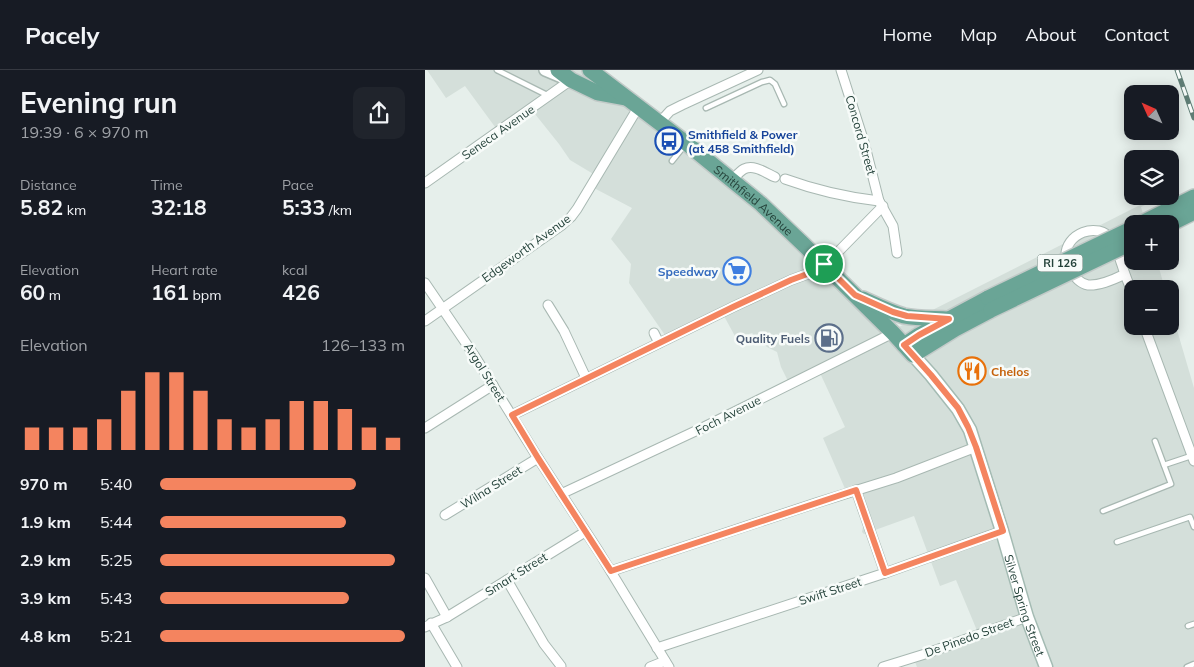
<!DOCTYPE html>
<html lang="en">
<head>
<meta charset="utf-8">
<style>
  :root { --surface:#171b24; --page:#20242c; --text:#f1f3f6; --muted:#9ea1a6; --line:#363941; --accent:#f4845f }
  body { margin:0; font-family:Mulish,sans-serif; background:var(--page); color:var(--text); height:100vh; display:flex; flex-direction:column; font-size:19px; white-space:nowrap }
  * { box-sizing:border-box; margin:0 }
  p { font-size:16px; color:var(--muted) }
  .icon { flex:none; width:28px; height:28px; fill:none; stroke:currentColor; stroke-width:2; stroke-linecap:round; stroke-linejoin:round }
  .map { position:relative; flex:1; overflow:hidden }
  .side { display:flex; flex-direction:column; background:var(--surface); width:425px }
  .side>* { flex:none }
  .needle { width:32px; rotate:315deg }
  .tools { position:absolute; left:699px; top:15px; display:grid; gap:10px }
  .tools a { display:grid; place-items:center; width:55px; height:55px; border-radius:10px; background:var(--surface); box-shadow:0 2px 12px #0003; font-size:25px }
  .pin { position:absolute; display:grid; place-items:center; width:42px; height:42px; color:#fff; margin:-21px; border:2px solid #fff; border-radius:50%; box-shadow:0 1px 5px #0007 }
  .round { display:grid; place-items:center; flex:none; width:52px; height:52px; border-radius:10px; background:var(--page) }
  .overview { display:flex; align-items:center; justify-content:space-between; height:85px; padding:0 20px }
  h1 { font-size:28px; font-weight:700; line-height:38px }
  .metrics { display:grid; grid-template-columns:repeat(3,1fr); gap:8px; height:85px; padding:5px 20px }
  .metrics div { display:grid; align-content:center }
  .metrics b { font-size:21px; font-weight:700 }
  .metrics small { font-size:14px; font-weight:400 }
  .metrics p { font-size:14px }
  .chart { height:140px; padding:10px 20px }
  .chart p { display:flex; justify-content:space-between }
  .chart svg { width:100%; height:90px; margin-top:5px; stroke:var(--accent); stroke-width:6 }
  ul { padding:0 20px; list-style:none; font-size:16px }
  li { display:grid; grid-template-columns:80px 60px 1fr; align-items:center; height:38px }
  li i { height:12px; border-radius:6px; background:var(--accent) }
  header { display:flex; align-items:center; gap:30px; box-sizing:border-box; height:70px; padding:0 25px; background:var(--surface); border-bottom:1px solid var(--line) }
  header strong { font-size:24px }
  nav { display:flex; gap:28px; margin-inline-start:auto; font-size:18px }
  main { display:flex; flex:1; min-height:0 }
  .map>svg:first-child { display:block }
  .built { fill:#d4dfda }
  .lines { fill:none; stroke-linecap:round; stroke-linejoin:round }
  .service-casing { stroke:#a8b8b2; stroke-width:7 }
  .minor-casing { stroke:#a8b8b2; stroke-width:11 }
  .tertiary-casing { stroke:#a8b8b2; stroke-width:14 }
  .secondary-casing { stroke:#a4bbb3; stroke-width:15 }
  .primary-casing { stroke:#c2cac8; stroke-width:18 }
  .service { stroke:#fff; stroke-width:4.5 }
  .minor { stroke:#fff; stroke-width:9 }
  .tertiary { stroke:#fff; stroke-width:11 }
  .secondary { stroke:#fff; stroke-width:12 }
  .primary { stroke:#6aa596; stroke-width:15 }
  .rail-casing { stroke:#5f7d75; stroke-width:5 }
  .rail { stroke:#f7fbf9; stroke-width:3; stroke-dasharray:9; stroke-linecap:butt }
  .primary-bridge-casing { stroke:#c2cac8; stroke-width:18; stroke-linecap:butt }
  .primary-bridge { stroke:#6aa596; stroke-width:15 }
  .route-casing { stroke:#fff; stroke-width:10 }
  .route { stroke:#f4845f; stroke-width:6 }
  .labels { text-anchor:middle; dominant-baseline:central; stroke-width:5; stroke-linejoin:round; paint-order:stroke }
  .shield { fill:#f7fbf9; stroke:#637a73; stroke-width:1 }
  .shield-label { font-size:11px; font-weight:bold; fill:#24423a }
  .street-label { font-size:12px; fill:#24423a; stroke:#f7fbf9 }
  .transit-label { font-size:12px; font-weight:bold; fill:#164399; stroke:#f7fbf9; text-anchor:start }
  .shop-label { font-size:12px; font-weight:bold; fill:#366cbe; stroke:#f7fbf9; text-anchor:end }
  .service-label { font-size:12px; font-weight:bold; fill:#4e5e75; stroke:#f7fbf9; text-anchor:end }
  .food-label { font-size:12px; font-weight:bold; fill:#c56008; stroke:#f7fbf9; text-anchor:start }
</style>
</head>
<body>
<header>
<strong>Pacely</strong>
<nav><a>Home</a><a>Map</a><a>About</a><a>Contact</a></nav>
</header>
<main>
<section class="side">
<div class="overview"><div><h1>Evening run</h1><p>19:39 · 6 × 970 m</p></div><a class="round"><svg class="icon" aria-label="share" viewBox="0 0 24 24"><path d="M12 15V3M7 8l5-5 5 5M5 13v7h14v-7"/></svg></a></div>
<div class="metrics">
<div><p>Distance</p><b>5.82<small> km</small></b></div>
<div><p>Time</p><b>32:18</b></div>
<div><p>Pace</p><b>5:33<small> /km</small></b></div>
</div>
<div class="metrics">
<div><p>Elevation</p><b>60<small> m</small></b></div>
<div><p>Heart rate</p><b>161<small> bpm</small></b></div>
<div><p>kcal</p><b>426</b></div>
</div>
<div class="chart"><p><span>Elevation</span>126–133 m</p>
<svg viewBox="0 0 160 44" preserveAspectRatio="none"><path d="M5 44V33M15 44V33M25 44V33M35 44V29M45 44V15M55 44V6M65 44V6M75 44V15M85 44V29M95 44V33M105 44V29M115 44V20M125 44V20M135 44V24M145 44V33M155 44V38"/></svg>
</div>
<ul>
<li><b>970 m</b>5:40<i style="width:80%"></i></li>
<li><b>1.9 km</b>5:44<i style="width:76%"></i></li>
<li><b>2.9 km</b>5:25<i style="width:96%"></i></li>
<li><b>3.9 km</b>5:43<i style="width:77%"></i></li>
<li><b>4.8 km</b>5:21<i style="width:100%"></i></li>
</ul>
</section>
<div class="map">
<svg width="769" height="597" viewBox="0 0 769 597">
  <rect width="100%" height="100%" fill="#e6efeb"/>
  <polygon class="built" points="2,0 165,0 293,96 464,262 717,134 720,135 716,137 721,154 708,154 708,191 732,191 740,219 708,219 708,256 745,256 745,236 769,318 769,597 492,597 489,589 553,563 531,510 515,516 489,446 439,464 437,462 440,447 434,442 427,422 421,421 398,368 420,357 395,303 365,315 356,297 352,282 342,277 327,263 311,268 299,246 244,271 204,213 206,194 186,169 207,138 167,117 170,105 145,90 134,74 106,39 73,61 40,16 21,28"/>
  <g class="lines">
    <g class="service-casing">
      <g id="service">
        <polyline points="72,0 124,26"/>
        <polyline points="281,38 337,12 345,10 350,14 359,34"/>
        <polyline points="247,91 259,76"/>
        <polyline points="739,395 766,386"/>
        <polyline points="678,441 746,414 730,371"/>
        <polyline points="692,472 765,447 769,457"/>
        <polyline points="763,556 769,554"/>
        <polyline points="762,597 769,594"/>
      </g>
    </g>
    <g class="minor-casing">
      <g id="minor">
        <polyline points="416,0 439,72 454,131 468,156 472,183"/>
        <polyline points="235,52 245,41 257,35 333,0"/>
        <path d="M 360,109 C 393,121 419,127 454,131"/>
        <path d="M 307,110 C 310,107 315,101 319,99 C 329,94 341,103 350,107"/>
        <polyline points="0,113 146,10"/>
        <path d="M 700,204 C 690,209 675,216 663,215 C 656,214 649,207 646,201 C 644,197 641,192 641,187 C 639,164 673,150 687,170 C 692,177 694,187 697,195 C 700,205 704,215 708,224"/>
        <polyline points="0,213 49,285 113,388 174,482 244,597"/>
        <polyline points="123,235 139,261 161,308"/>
        <polyline points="0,251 137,155 146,147 152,139 214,36"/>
        <polyline points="719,256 769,391"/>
        <polyline points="229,263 234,273"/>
        <polyline points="87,345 308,237 366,210 385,203 399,194 413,182 458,136"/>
        <polyline points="0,358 68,315"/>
        <polyline points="431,420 460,503"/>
        <polyline points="136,424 277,358 468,263"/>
        <polyline points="20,445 113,388"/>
        <polyline points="186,501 391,433 471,408 551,377"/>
        <polyline points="0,508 22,547"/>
        <polyline points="82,510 119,574 136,596"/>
        <polyline points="6,553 32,597"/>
        <polyline points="0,557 22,547 160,462"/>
        <polyline points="232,578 460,503 577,461"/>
        <polyline points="225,597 240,591"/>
        <polyline points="458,597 500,584 602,547"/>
      </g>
    </g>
    <g class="tertiary-casing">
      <polyline id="tertiary" points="120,0 139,8"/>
    </g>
    <g class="secondary-casing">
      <g id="secondary">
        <path id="s1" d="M 488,285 L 506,305 L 533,339 L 545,360 L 577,461 L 602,547 L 621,597"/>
      </g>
    </g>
    <g class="primary-casing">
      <g id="primary">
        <polyline points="133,0 146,10 173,23 200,28"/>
        <path id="s2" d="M 165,0 L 261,73 L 336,134 L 378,174 L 468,263 L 488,285 L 530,259 L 566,240"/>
        <polyline points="715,154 769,127"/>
        <polyline points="745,154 769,142"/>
        <path d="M 438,229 C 451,235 465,242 479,246 C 494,249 509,248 524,249"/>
        <polyline points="479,275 494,265 563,228"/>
      </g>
    </g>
    <use href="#service" class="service"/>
    <use href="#minor" class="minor"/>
    <use href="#tertiary" class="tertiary"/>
    <use href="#secondary" class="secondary"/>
    <use href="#primary" class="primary"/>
    <g class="rail-casing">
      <polyline id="rail" points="752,0 769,48"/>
    </g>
    <use href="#rail" class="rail"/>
    <g class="primary-bridge-casing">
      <g id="primary-bridge">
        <polyline points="563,228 708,158"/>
        <polyline points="566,240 708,172"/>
      </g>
    </g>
    <use href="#primary-bridge" class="primary-bridge"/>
  </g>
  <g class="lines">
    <g class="route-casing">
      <polygon id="route" points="399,194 430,225 468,242 482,246 524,249 494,265 479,275 506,305 533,338 543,357 551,377 578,461 460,503 431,420 186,501 113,388 87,345 308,237 366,210 385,203"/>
    </g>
    <use href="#route" class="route"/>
  </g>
  <defs>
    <g id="bus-ring" transform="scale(1.4375)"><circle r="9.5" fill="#f7fbf9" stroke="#1a4fb4" stroke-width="1.5"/><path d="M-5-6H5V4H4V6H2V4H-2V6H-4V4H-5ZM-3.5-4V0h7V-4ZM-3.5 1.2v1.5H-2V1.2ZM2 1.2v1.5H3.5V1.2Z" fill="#1a4fb4"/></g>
    <g id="supermarket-ring" transform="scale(1.4375)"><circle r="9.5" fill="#f7fbf9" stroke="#3f7fe0" stroke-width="1.5"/><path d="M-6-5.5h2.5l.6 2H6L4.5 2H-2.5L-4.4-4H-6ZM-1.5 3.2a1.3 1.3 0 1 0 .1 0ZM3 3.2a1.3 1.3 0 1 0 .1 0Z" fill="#3f7fe0"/></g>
    <g id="fuel-ring" transform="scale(1.4375)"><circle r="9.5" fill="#f7fbf9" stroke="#5c6f8a" stroke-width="1.5"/><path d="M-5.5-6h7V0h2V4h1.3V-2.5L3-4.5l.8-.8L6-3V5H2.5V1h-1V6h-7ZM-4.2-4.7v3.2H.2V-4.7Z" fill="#5c6f8a"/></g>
    <g id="restaurant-ring" transform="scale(1.4375)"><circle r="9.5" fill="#f7fbf9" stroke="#e8710a" stroke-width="1.5"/><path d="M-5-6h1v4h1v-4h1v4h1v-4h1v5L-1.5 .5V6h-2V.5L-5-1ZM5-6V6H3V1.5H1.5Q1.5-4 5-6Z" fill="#e8710a"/></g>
  </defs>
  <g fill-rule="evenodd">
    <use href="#bus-ring" x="244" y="71"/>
    <use href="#supermarket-ring" x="312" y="201"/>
    <use href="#fuel-ring" x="404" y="268"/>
    <use href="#restaurant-ring" x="547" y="301"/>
  </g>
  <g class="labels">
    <rect class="shield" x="612.5" y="184.5" width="45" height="17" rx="4"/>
    <g class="shield-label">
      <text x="635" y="193">RI 126</text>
    </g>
    <g class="street-label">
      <text transform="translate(73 62) rotate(-35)">Seneca Avenue</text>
      <text transform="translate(436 65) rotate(74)">Concord Street</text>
      <text stroke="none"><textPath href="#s2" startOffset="209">Smithfield Avenue</textPath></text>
      <text transform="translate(101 178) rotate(-36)">Edgeworth Avenue</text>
      <text transform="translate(60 302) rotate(58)">Argol Street</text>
      <text transform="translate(303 345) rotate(-27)">Foch Avenue</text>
      <text transform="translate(66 417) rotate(-32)">Wilna Street</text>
      <text transform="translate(91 504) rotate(-32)">Smart Street</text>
      <text transform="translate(405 521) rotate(-18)">Swift Street</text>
      <text stroke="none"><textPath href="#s1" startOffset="278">Silver Spring Street</textPath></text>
      <text transform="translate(544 567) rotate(-20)">De Pinedo Street</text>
    </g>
    <g class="transit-label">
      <text x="263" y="64">Smithfield &amp; Power<tspan x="263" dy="14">(at 458 Smithfield)</tspan></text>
    </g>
    <g class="shop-label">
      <text x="293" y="201">Speedway</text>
    </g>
    <g class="service-label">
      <text x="385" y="268">Quality Fuels</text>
    </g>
    <g class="food-label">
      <text x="566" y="301">Chelos</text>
    </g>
  </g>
</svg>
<div class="tools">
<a><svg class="needle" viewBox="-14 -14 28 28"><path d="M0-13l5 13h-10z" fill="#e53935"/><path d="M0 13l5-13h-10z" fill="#9ea1a6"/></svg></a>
<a><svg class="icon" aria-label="layers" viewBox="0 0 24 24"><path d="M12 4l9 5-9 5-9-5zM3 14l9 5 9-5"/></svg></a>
<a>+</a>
<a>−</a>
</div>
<div class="pin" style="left:399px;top:194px;background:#1e9e55"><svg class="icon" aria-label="arrive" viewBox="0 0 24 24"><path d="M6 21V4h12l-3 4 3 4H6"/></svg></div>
</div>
</main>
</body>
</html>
